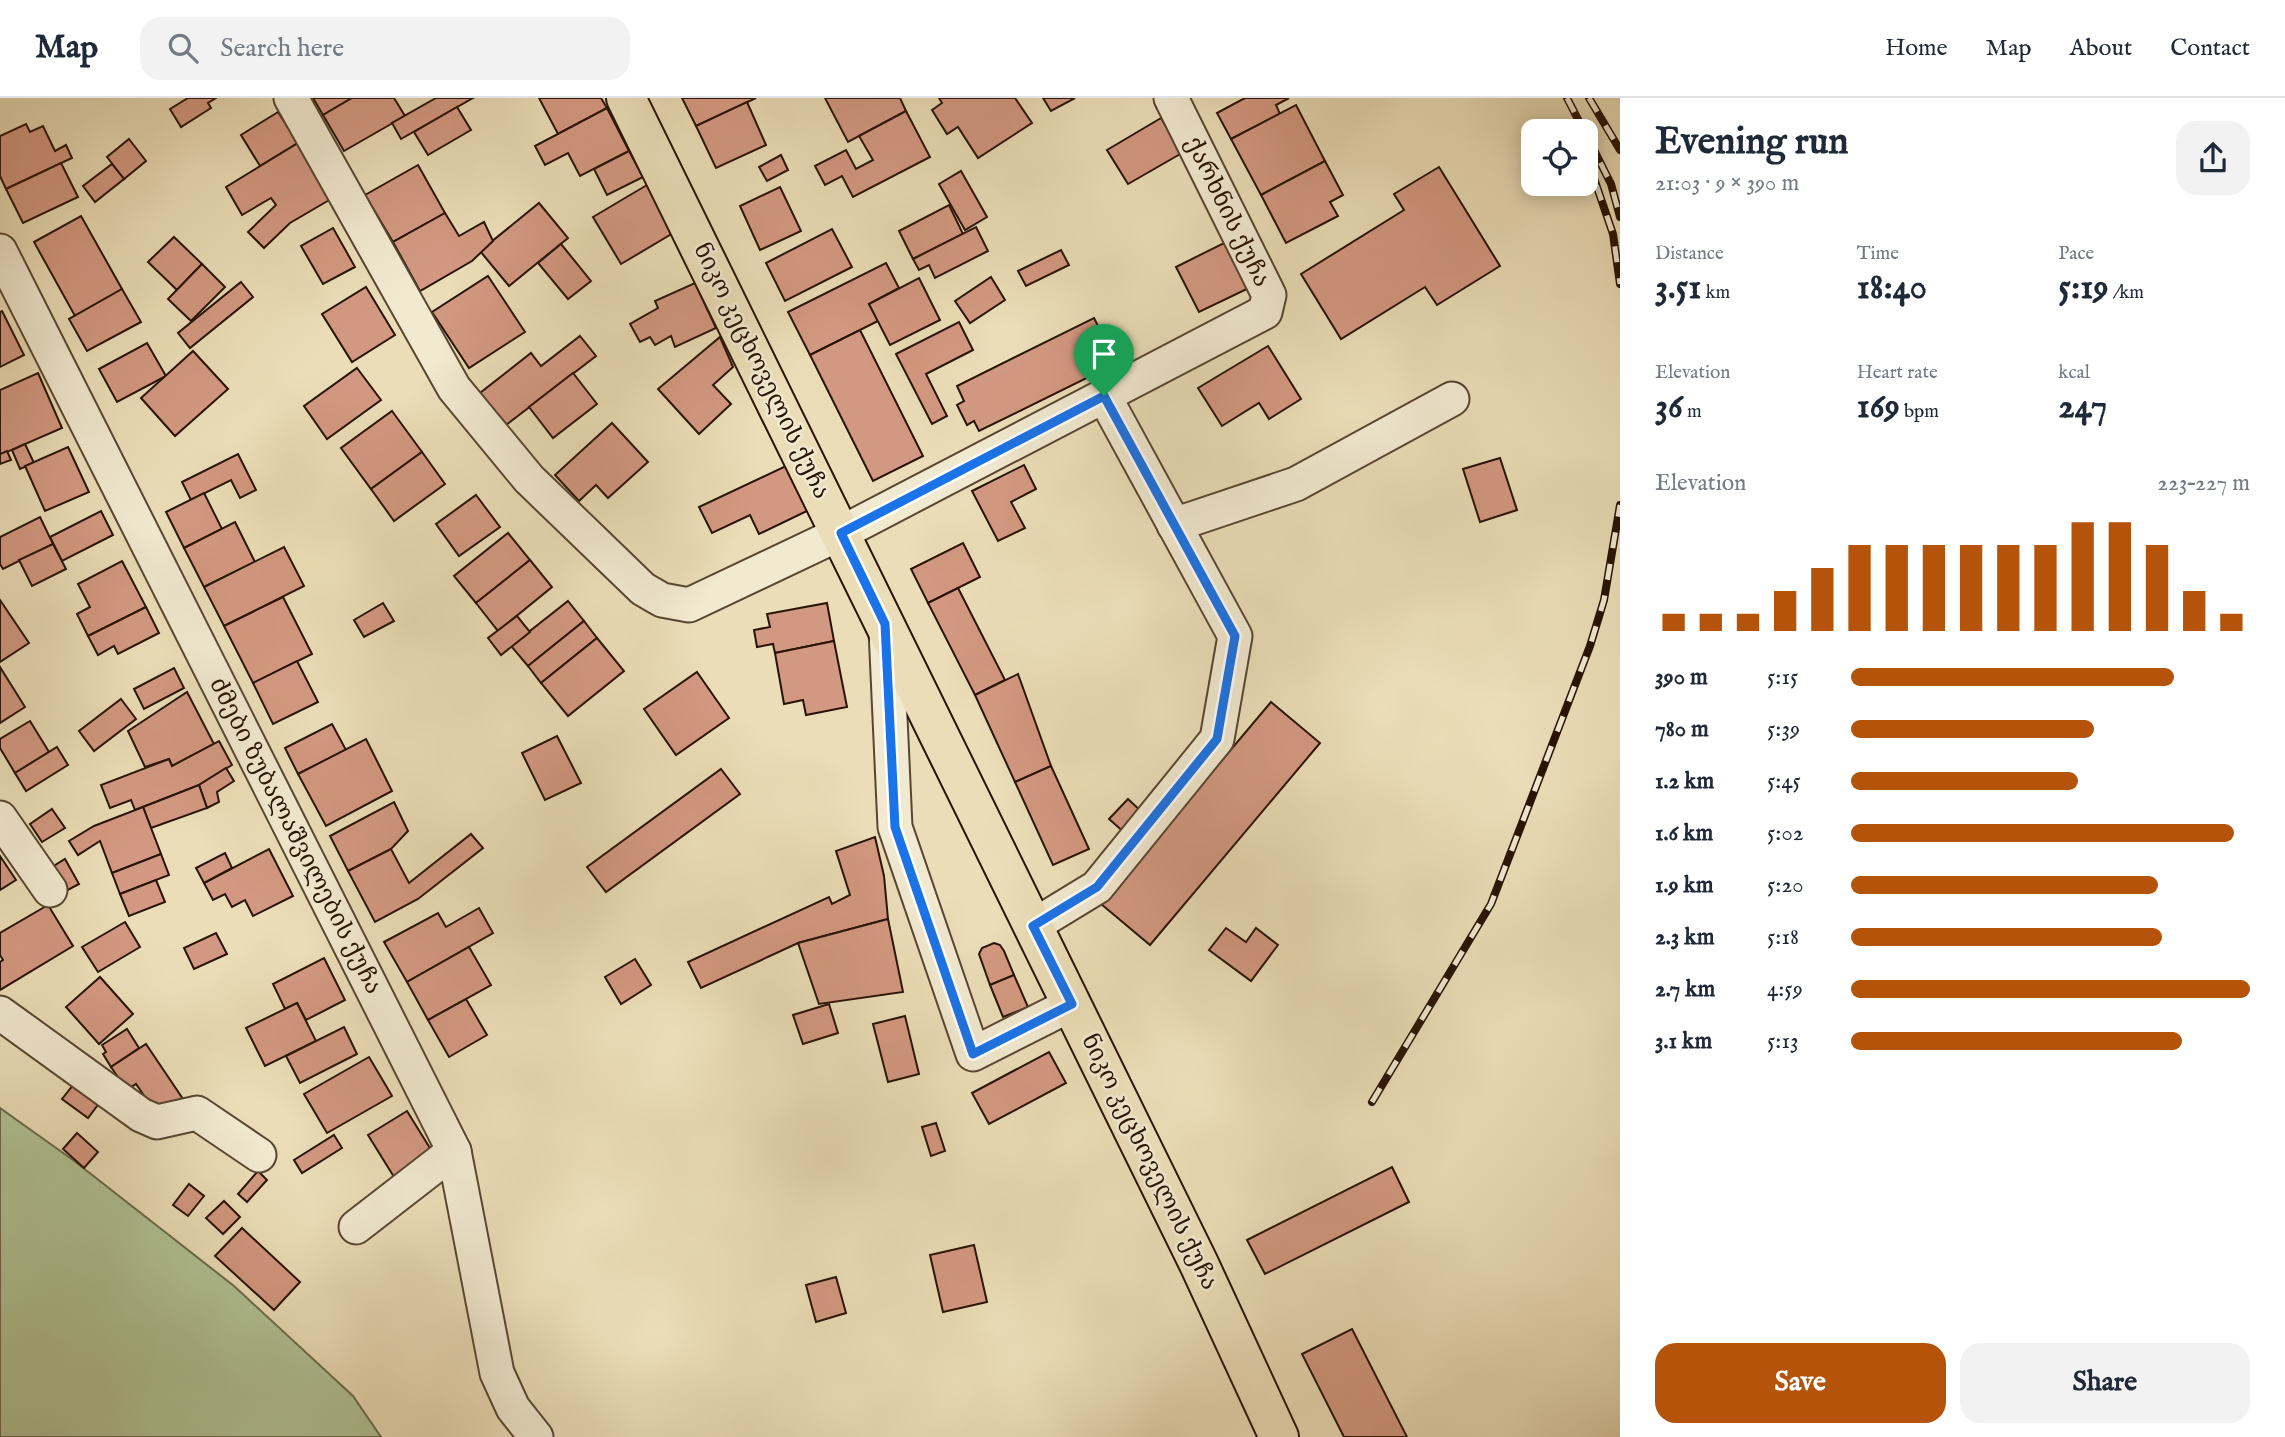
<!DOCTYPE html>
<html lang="en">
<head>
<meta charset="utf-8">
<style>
  :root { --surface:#fff; --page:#f2f2f3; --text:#1f2937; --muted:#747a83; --line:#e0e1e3; --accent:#b45309 }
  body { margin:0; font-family:"IM FELL English","Noto Serif Georgian",serif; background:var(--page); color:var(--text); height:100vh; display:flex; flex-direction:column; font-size:26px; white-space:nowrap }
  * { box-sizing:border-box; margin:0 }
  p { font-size:23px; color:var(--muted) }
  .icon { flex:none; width:38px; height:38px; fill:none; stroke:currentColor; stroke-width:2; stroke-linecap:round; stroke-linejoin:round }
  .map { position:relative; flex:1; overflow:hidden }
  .details { display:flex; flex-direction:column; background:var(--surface); width:665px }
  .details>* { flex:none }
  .tools { position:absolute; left:1521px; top:21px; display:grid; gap:14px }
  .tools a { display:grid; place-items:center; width:77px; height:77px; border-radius:14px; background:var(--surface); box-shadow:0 4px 18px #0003; font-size:35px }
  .pin { position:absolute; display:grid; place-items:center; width:60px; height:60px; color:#fff; margin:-72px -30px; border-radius:50% 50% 50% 0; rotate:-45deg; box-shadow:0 0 7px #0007 }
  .pin .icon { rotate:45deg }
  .round { display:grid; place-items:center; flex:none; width:74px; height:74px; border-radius:21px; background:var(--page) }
  .overview { display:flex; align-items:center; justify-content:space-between; height:119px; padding:0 35px }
  h1 { font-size:38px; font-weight:700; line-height:52px }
  .stats { display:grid; grid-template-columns:repeat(3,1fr); gap:10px; height:119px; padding:7px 35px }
  .stats div { display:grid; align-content:center }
  .stats b { font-size:35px; font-weight:700 }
  .stats small { font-size:19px; font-weight:400 }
  .stats p { font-size:19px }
  .chart { height:196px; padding:14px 35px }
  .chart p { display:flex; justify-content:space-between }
  .chart svg { width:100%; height:126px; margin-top:7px; stroke:var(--accent); stroke-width:6 }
  .primary-button { display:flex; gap:14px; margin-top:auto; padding:14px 35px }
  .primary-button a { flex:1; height:80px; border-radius:21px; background:var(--accent); color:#fff; font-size:28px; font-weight:700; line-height:80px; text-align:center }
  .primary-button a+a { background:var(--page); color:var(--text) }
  ul { padding:0 35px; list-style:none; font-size:23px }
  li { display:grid; grid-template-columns:112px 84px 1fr; align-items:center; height:52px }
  li i { height:18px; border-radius:9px; background:var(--accent) }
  header { display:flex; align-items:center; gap:42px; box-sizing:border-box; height:98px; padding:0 35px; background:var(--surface); border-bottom:2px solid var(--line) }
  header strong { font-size:33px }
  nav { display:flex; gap:38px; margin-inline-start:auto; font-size:24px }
  .search { width:490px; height:63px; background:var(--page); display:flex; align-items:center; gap:18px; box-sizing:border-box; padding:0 24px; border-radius:21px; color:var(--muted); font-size:26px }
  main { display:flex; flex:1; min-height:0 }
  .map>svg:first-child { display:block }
  .green { fill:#b0c294; stroke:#6c6a4c; stroke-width:2 }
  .building { fill:#d39881; stroke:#281304; stroke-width:2 }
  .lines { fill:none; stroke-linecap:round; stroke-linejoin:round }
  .minor-casing { stroke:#584631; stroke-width:37 }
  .major-casing { stroke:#281304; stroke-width:42 }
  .minor { stroke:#f1e9d0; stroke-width:33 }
  .major { stroke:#eaddb7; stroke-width:38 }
  .rail-casing { stroke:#281304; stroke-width:8 }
  .rail { stroke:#f1e9d0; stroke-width:5; stroke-dasharray:16; stroke-linecap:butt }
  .route-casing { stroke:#fff; stroke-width:14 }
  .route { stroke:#1a73e8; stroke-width:9 }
  .labels { text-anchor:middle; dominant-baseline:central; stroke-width:5; stroke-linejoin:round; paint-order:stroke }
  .street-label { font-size:24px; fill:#281304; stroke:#f1e9d0 }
</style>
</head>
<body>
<header>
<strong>Map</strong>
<div class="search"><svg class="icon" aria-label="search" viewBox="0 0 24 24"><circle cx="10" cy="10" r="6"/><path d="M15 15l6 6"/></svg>Search here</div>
<nav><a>Home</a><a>Map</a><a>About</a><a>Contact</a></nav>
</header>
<main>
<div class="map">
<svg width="1620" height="1339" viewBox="0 0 1620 1339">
  <rect width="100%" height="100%" fill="#eaddb7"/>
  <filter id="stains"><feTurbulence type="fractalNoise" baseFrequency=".00286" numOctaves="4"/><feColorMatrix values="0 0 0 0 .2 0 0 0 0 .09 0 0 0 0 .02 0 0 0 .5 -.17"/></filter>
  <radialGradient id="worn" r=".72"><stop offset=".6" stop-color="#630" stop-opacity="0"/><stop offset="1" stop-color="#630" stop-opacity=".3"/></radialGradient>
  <polygon class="green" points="0,1010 73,1062 234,1188 353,1298 381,1339 0,1339"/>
  <g class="building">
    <polygon points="188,0 216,0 208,5 211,10 181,29 170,11"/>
    <polygon points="313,0 352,0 323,17"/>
    <polygon points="352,0 394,0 405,18 344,53 323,17"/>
    <polygon points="436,0 473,0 401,41 392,25"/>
    <polygon points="539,0 601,0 607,10 558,36"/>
    <polygon points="682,0 756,0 696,28"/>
    <polygon points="825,0 900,0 906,13 848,44"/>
    <polygon points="939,0 1015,0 1032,25 978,60 958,29 947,36 932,12 942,5"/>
    <polygon points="1043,0 1075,0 1051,13"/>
    <polygon points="1245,0 1289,0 1276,7 1280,16 1231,41 1217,15"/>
    <polygon points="747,4 766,47 716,70 696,28"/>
    <polygon points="1296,7 1325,63 1261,97 1231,41"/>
    <polygon points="457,9 471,32 428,57 414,34"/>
    <polygon points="607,10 629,53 580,78 568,55 545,67 535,48"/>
    <polygon points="906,13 930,59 853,99 842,78 825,87 815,68 846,52 856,71 873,62 859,38"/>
    <polygon points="278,14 298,45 260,68 241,37"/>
    <polygon points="1161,20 1182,55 1128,86 1107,52"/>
    <polygon points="26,26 30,34 43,28 55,53 66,47 72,60 6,91 0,78 0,38"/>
    <polygon points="129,41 146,63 124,81 107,59"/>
    <polygon points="298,45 331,101 290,125 264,150 248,134 276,107 271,100 242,117 226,89"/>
    <polygon points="629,53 643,79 607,97 594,71"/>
    <polygon points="781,57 788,72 767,83 759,69"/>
    <polygon points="1325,63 1343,97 1330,104 1338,118 1286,145 1261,97"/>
    <polygon points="61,65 78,99 23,125 6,91"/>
    <polygon points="112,66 124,81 95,104 83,88"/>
    <polygon points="418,67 445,115 393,144 365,97"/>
    <polygon points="1439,69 1500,168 1437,207 1425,189 1341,241 1301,176 1404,112 1394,96"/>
    <polygon points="961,73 987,119 965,132 939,86"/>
    <polygon points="652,84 680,131 621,166 593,119"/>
    <polygon points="780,89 801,133 760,152 740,108"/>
    <polygon points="539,105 568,140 509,188 480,153"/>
    <polygon points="949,107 963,136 913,161 899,133"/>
    <polygon points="445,115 459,138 484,124 493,143 472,163 420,193 393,144"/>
    <polygon points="81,118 122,191 75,218 34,144"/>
    <polygon points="976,129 988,153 935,180 929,167 919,172 913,161"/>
    <polygon points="333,130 355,169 323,186 301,148"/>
    <polygon points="832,131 852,169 785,203 766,165"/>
    <polygon points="174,139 202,166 177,192 148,164"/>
    <polygon points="1228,143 1251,189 1199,214 1176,169"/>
    <polygon points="561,146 591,183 568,201 538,165"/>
    <polygon points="1061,152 1069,167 1026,188 1018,173"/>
    <polygon points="886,165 899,190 869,206 878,223 810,257 788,214"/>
    <polygon points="202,166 225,189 191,223 168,201"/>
    <polygon points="488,178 525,234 469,270 432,214"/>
    <polygon points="991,179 1005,202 970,225 955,203"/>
    <polygon points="919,180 940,222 890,247 869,206"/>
    <polygon points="241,184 253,199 190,250 178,235"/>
    <polygon points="695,185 716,230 675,249 671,238 655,247 650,239 640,244 630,226 658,210 655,203"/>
    <polygon points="366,189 395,237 352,264 322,216"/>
    <polygon points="122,191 141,224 87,253 69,221"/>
    <polygon points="2,213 24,257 0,269 0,214"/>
    <polygon points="1094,220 1101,234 1111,229 1122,251 1112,256 1117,265 979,333 974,323 967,327 957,307 964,303 957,288"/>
    <polygon points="959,224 973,252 926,276 947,318 932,326 896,256"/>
    <polygon points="860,232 923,358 873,383 810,257"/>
    <polygon points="580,238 596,258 506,327 480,295 531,255 541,268"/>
    <polygon points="720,239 733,269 713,287 731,306 699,336 658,291"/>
    <polygon points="147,245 166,278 117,304 99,271"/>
    <polygon points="1268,248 1301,301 1269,321 1259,305 1222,328 1198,290"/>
    <polygon points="193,253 228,291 175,338 141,300"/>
    <polygon points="357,270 381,302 327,341 304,308"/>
    <polygon points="38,275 62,330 0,357 0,292"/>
    <polygon points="573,275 597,306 553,340 529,309"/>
    <polygon points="392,313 422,354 371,391 341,350"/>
    <polygon points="612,325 648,364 608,400 596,387 579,403 555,377"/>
    <polygon points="25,346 34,365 20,371 12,352"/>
    <polygon points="68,349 89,394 45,413 25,368"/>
    <polygon points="7,353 11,362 0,366 0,356"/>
    <polygon points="422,354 445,386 394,423 371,391"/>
    <polygon points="238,356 256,392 240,400 231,382 191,402 182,384"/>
    <polygon points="1500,360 1517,412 1480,424 1463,371"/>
    <polygon points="788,367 809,412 759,436 750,417 712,435 699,409"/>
    <polygon points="1024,367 1036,391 1011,404 1025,430 998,443 972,393"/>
    <polygon points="204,395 222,431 184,450 166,414"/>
    <polygon points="476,397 500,429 459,458 436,426"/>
    <polygon points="101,413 113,437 62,463 50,439"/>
    <polygon points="40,419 53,446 3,471 0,466 0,439"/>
    <polygon points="235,424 255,464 204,489 184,450"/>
    <polygon points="508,435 530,462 476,505 454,478"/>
    <polygon points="963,445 980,479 928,505 911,471"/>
    <polygon points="53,446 66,471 32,488 19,462"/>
    <polygon points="284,449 304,488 224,528 204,489"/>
    <polygon points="530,462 552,489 498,533 476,505"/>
    <polygon points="122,463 146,509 88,538 77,516 90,509 78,486"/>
    <polygon points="958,490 1005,582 975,597 928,505"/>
    <polygon points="283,499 312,556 253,585 224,528"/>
    <polygon points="0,502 29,545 0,564"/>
    <polygon points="568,503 584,523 528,568 511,548"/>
    <polygon points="383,505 394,523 364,539 354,522"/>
    <polygon points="827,505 834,543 775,555 773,546 757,549 754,532 770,529 767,516"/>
    <polygon points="146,509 159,535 118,556 114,548 98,557 88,538"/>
    <polygon points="517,518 530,534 501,557 488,540"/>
    <polygon points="584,523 597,540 541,585 528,568"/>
    <polygon points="597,540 624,573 568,618 541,585"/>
    <polygon points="834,543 847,609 806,617 803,602 784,606 775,555"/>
    <polygon points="297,563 318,604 273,626 253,585"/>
    <polygon points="0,569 25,609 0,625"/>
    <polygon points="174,570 184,590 144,611 134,591"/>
    <polygon points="697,574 729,620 676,657 644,611"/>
    <polygon points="1018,576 1051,668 1015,684 975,597"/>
    <polygon points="187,594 214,646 172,668 169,661 145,669 128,633"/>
    <polygon points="121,601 136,621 94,653 79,633"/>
    <polygon points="1271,604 1320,645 1150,847 1101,806"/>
    <polygon points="30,623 49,654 15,675 0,650 0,641"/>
    <polygon points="332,626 346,652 298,676 285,650"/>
    <polygon points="557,638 581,685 545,702 522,655"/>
    <polygon points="366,641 392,693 326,728 298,676"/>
    <polygon points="219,643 232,667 199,687 135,712 131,702 110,710 101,687 169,661 172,668"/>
    <polygon points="57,649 68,667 26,693 15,675"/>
    <polygon points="1051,668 1089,751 1053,767 1015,684"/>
    <polygon points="226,670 234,683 217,694 219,704 207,710 199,687"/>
    <polygon points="721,671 740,696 606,794 587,769"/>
    <polygon points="199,687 207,710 151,730 143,709"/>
    <polygon points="1128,701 1143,715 1125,735 1109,721"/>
    <polygon points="394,704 408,733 391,751 348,773 330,738"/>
    <polygon points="143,709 161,756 112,775 100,743 78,757 69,743 94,728"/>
    <polygon points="52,711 65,730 42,744 30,726"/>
    <polygon points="471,736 483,750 418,801 375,824 348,773 391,751 409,785"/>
    <polygon points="875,739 884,778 888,821 798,845 701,890 688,864 829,799 832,806 850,797 836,753"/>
    <polygon points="269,751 293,798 253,818 245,802 232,809 225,796 213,802 204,785"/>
    <polygon points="225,755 232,770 204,785 196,770"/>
    <polygon points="161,756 169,777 120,796 112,775"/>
    <polygon points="0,758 16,782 0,792"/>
    <polygon points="65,761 79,786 66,793 52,769"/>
    <polygon points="156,782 165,804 129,818 120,796"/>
    <polygon points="48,807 73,848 0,892 0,864 3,862 0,857 0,835"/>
    <polygon points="479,810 493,835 407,884 384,844 438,815 446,829"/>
    <polygon points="888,821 903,894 819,906 798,845"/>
    <polygon points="125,824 140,849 98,874 82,849"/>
    <polygon points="1226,830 1246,844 1256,830 1278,847 1251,883 1209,852"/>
    <polygon points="216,835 227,856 194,871 184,850"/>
    <polygon points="994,845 1000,847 1004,853 1014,877 990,887 979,856 982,850"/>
    <polygon points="469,849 491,887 428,922 407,884"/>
    <polygon points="324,860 345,902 306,922 297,905 285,911 273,886"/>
    <polygon points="635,861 651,887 621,906 605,879"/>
    <polygon points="1014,877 1028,909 1003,919 990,887"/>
    <polygon points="100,879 133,916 99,946 66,909"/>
    <polygon points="466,901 487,937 449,959 428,922"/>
    <polygon points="297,905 316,943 265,968 246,930"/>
    <polygon points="829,906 838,935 803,946 793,917"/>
    <polygon points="905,918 919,976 888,984 873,926"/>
    <polygon points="344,929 357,956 300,985 286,958"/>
    <polygon points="127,931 139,950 111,969 103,956 106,954 102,947"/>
    <polygon points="146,946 183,1001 158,1018 136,986 127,992 111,969"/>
    <polygon points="1049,954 1066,985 989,1026 972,995"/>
    <polygon points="369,959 392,998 327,1035 304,996"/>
    <polygon points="78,981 103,1000 88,1020 62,1001"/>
    <polygon points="407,1013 433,1055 394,1079 368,1037"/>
    <polygon points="936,1025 945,1053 931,1058 922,1029"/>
    <polygon points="77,1035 98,1054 84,1070 63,1051"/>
    <polygon points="334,1037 342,1050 302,1075 294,1062"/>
    <polygon points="1392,1069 1409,1104 1265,1176 1247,1142"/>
    <polygon points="258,1073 267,1082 247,1104 238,1096"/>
    <polygon points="189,1086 204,1098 188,1118 173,1107"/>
    <polygon points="224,1103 240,1119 223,1136 206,1120"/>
    <polygon points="242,1130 300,1184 274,1212 215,1158"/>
    <polygon points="974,1147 987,1204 943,1214 930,1157"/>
    <polygon points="836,1179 846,1215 816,1224 806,1187"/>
    <polygon points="1352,1231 1407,1339 1344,1339 1302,1256"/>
  </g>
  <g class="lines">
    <g class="minor-casing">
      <g id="minor">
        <polyline points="291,0 454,290 529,381 643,491 662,502 689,507 841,435 1265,214 1269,197 1171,0"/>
        <polyline points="0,153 454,1053 497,1275 513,1310 536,1339"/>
        <polyline points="1174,427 1296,386 1452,301"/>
        <polyline points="886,532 895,729 973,956 1072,906"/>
        <polyline points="0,720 50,792"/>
        <polyline points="1033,828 1097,789 1217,641 1235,538 1104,298"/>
        <polyline points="0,915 141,1017 157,1024 197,1015 259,1057"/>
        <polyline points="356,1129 454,1053"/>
      </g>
    </g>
    <g class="major-casing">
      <polyline id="major" points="626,0 1199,1166 1279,1339"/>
    </g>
    <use href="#minor" class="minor"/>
    <use href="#major" class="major"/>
    <g class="rail-casing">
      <g id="rail">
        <polyline points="1567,0 1584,33"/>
        <polyline points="1589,0 1620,52"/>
        <polyline points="1586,36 1611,86 1620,119"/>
        <polyline points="1586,57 1613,136 1620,186"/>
        <polyline points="1372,1004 1491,806 1590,548 1604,502 1620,407"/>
      </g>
    </g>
    <use href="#rail" class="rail"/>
  </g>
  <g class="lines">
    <g class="route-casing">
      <polygon id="route" points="1104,298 1235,538 1217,641 1097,789 1033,828 1072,906 973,956 895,729 885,526 841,435"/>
    </g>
    <use href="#route" class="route"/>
  </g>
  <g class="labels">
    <g class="street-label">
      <text transform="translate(1227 114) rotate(64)">ქარხნის ქუჩა</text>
      <text transform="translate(761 273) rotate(64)">ნიკო კეცხოველის ქუჩა</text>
      <text transform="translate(295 738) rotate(63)">ძმები ზუბალაშვილების ქუჩა</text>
      <text transform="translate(1149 1064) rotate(64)">ნიკო კეცხოველის ქუჩა</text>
    </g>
  </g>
  <rect width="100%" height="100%" filter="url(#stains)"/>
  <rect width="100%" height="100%" fill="url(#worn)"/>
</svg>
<div class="tools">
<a><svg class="icon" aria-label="locate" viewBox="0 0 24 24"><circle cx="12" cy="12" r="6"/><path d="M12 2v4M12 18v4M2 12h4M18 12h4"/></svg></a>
</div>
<div class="pin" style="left:1104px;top:298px;background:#1e9e55"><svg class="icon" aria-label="arrive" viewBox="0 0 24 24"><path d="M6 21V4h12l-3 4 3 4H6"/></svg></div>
</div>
<section class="details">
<div class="overview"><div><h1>Evening run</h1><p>21:03 · 9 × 390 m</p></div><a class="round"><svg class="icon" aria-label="share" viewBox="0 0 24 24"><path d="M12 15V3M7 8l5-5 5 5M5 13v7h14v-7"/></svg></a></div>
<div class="stats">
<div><p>Distance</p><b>3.51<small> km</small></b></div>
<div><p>Time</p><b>18:40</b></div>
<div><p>Pace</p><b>5:19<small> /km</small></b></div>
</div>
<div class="stats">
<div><p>Elevation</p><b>36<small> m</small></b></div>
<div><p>Heart rate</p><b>169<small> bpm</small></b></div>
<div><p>kcal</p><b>247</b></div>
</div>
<div class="chart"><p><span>Elevation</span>223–227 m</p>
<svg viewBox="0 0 160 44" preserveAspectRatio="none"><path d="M5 44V38M15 44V38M25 44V38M35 44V30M45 44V22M55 44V14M65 44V14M75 44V14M85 44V14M95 44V14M105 44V14M115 44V6M125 44V6M135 44V14M145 44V30M155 44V38"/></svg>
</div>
<ul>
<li><b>390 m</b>5:15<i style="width:81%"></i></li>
<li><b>780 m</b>5:39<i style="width:61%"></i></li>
<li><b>1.2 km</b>5:45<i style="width:57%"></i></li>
<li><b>1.6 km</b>5:02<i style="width:96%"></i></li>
<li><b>1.9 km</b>5:20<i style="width:77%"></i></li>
<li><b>2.3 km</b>5:18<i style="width:78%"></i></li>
<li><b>2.7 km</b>4:59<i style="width:100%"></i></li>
<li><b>3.1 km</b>5:13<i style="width:83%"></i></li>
</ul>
<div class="primary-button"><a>Save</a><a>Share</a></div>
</section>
</main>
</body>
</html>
